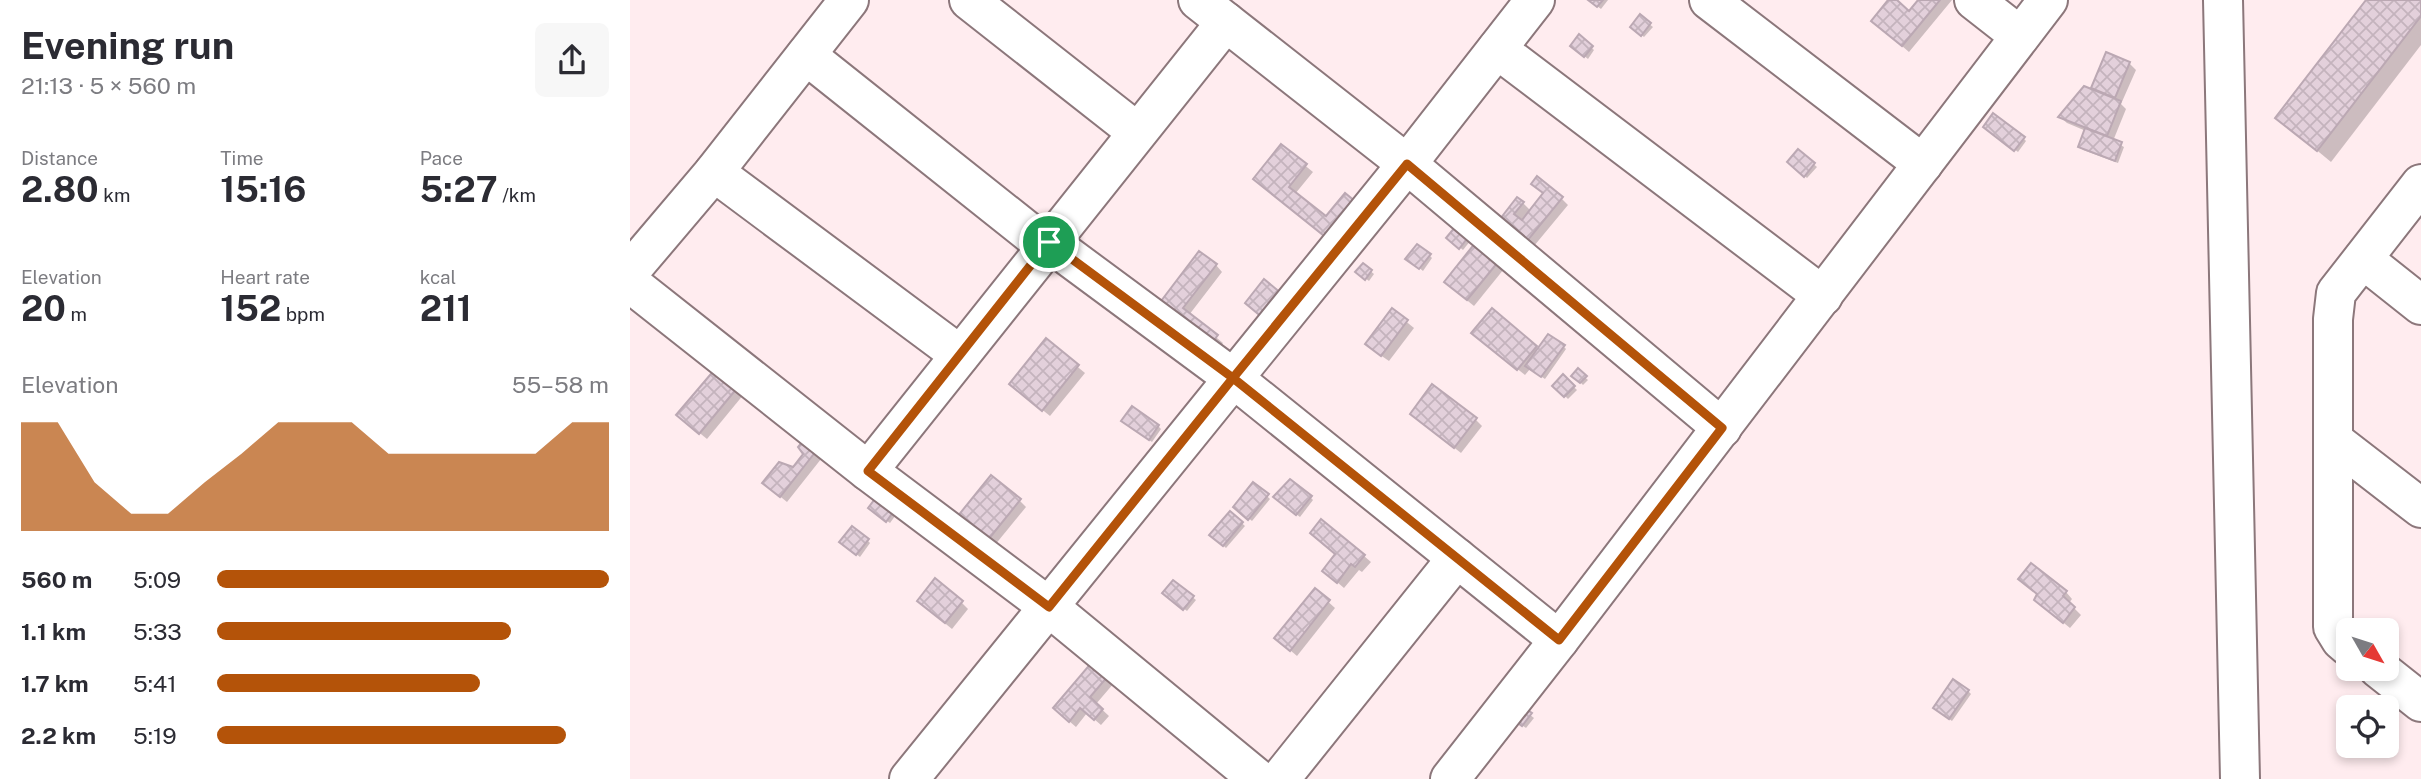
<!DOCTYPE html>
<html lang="en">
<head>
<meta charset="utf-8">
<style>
  :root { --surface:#fff; --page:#f7f7f7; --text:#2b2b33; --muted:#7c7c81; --accent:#b45309 }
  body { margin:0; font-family:"Public Sans",sans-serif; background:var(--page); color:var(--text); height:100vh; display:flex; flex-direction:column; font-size:26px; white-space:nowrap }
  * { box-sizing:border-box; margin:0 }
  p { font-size:23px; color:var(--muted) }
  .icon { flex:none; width:38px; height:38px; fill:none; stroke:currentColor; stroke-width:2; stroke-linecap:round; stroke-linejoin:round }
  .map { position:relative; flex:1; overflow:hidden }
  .drawer { display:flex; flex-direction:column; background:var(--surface); width:630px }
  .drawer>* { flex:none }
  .needle { width:46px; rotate:129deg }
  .fabs { position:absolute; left:1706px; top:618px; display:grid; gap:14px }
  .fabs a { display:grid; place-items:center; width:63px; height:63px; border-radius:10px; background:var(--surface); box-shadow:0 4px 10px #0003; font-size:35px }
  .pin { position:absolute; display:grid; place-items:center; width:60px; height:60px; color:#fff; margin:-30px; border:4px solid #fff; border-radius:50%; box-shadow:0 2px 7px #0007 }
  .round { display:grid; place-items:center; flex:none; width:74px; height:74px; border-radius:10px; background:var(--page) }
  .head { display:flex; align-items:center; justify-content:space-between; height:119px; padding:0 21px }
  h1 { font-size:38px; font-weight:700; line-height:52px }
  .figures { display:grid; grid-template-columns:repeat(3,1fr); gap:10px; height:119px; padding:7px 21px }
  .figures div { display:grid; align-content:center }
  .figures b { font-size:35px; font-weight:700 }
  .figures small { font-size:19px; font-weight:400 }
  .figures p { font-size:19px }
  .chart { height:196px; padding:14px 21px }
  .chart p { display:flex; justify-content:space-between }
  .chart svg { width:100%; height:126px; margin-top:7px; fill:var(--accent); opacity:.7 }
  ul { padding:0 21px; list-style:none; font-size:23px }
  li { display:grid; grid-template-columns:112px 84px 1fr; align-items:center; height:52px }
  li i { height:18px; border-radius:9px; background:var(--accent) }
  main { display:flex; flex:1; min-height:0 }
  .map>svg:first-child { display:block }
  .shadow { fill:#0003 }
  .building { fill:url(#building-cross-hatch); stroke:#bba8b3; stroke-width:2 }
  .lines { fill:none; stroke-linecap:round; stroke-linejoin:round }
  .minor-casing { stroke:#8c777b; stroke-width:42 }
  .minor { stroke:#fff; stroke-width:38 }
  .route-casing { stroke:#fff; stroke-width:14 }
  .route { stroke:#b45309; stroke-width:9 }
</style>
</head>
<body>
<main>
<section class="drawer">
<div class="head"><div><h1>Evening run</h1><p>21:13 · 5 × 560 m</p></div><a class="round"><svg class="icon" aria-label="share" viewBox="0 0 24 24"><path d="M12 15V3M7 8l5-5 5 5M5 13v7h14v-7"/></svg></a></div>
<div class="figures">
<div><p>Distance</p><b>2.80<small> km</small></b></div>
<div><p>Time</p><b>15:16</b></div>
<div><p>Pace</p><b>5:27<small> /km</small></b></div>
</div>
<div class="figures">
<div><p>Elevation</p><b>20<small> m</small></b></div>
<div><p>Heart rate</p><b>152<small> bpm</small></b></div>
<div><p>kcal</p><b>211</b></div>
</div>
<div class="chart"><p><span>Elevation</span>55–58 m</p>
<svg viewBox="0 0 160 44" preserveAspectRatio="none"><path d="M0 44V6L10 6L20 27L30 38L40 38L50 27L60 17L70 6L80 6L90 6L100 17L110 17L120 17L130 17L140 17L150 6L160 6V44z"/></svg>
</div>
<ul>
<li><b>560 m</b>5:09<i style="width:100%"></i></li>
<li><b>1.1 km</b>5:33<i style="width:75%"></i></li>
<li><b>1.7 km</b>5:41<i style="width:67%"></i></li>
<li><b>2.2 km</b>5:19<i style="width:89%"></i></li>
</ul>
</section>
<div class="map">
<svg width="1791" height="779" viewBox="0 0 1791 779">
  <defs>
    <pattern id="building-cross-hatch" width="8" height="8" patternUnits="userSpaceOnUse" patternTransform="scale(1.75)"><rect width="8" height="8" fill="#e3d0db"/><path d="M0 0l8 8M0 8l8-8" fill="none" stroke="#c4b3bd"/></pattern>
  </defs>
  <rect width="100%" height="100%" fill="#ffecef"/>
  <g class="shadow">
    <polygon points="959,0 978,0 971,9"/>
    <polygon points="1260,0 1264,0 1280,13 1291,0 1322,0 1279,52 1250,27"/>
    <polygon points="1739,0 1791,0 1791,45 1701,162 1648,118"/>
    <polygon points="1010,17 1023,27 1014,37 1002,27"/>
    <polygon points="949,37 964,50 958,59 942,46"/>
    <polygon points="1477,54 1499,63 1506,70 1491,104 1496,109 1483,141 1494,147 1488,163 1453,150 1450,147 1456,131 1437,123 1430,117 1461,91"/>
    <polygon points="1358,129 1393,138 1396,141 1388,152"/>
    <polygon points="651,146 683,172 665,194 711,248 625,179"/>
    <polygon points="1168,151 1187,167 1177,178 1159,162"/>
    <polygon points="915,194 931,198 938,205 904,246 872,219 893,203 901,211"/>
    <polygon points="827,228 841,240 833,250 818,238"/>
    <polygon points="850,239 878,264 844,306 822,288"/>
    <polygon points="800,256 802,258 793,271 781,261"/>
    <polygon points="586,265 592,272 559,315 593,343 585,354 534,315"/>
    <polygon points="733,265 744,274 739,281 730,274"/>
    <polygon points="762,310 784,328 759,361 743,350"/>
    <polygon points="862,311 909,350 934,347 936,349 915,379 900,369 895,375 850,339"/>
    <polygon points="416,341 455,373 420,416 388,390"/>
    <polygon points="86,370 114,394 77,439 55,421"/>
    <polygon points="948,371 958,380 953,385 944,376"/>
    <polygon points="933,377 947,390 938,399 925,386"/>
    <polygon points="789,420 846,420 852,426 831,453"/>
    <polygon points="496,424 528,426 531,429 522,442"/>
    <polygon points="170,447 195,454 157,502 141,489 175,454"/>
    <polygon points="624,484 640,499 622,521 605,507"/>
    <polygon points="681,498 683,500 670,517 648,500"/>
    <polygon points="390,501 396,507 360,551 332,529"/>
    <polygon points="243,511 268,512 260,523"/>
    <polygon points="600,513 615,526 596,548 582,535"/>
    <polygon points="238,541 240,543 230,557 215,545"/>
    <polygon points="734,556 741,562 732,572 729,570 714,588 694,571"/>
    <polygon points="543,582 566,600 557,611 537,596"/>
    <polygon points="685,590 705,608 667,656 653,644"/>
    <polygon points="1436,592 1442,599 1439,603 1451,615 1440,628 1413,606"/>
    <polygon points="331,602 338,609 322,629 295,607"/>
    <polygon points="463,664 484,683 466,704 479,716 471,725 457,713 446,727 432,715"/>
    <polygon points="1338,691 1341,694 1322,721 1308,711"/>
    <polygon points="891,708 904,718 896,728 886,721"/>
  </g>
  <g class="building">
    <polygon points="958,0 973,0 967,7"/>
    <polygon points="1258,0 1267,0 1279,11 1288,0 1310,0 1272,46 1241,21"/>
    <polygon points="1736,0 1791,0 1791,16 1687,151 1645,118"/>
    <polygon points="1010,14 1021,23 1011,36 1000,27"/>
    <polygon points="949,34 963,46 954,57 940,46"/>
    <polygon points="1476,52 1500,62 1485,98 1461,88"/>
    <polygon points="1454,86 1491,101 1477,136 1428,117"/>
    <polygon points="1363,113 1395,137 1384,151 1353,127"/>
    <polygon points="1455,128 1492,142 1485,161 1448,147"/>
    <polygon points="651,144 677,164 659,187 696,216 715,193 732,207 703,243 623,179"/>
    <polygon points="1168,149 1185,163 1174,177 1157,162"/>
    <polygon points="907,176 933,197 897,241 870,219 887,197 894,202 884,214 892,220 913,193 901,184"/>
    <polygon points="826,226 839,236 829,249 816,238"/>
    <polygon points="850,237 873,256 837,300 814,282"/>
    <polygon points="787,244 801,254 789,269 775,259"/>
    <polygon points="569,251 587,264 553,308 588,335 577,349 525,309"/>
    <polygon points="733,263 742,270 735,280 725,272"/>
    <polygon points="634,279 658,299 639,323 615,303"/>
    <polygon points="762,308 778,320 751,356 735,344"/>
    <polygon points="862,308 907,346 887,370 841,333"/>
    <polygon points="918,334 935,345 911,377 895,366"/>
    <polygon points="416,338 449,365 412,411 379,384"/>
    <polygon points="86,368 108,387 69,434 46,415"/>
    <polygon points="948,368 957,376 950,383 941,376"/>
    <polygon points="933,374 945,386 934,397 922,386"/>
    <polygon points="802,384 847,418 824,448 780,414"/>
    <polygon points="502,406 529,425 519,440 491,421"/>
    <polygon points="177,436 190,446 150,497 132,483 149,462 163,467 173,454 168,447"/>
    <polygon points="361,475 391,499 353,546 323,522"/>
    <polygon points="660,479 682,496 666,515 643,497"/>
    <polygon points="623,482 639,494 618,520 603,507"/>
    <polygon points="248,495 266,508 256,522 238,508"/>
    <polygon points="600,511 613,522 593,546 579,535"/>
    <polygon points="691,519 735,555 725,567 721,564 707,583 692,571 705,554 680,533"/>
    <polygon points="222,526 239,539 226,555 209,542"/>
    <polygon points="1401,563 1437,591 1433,596 1445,607 1433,623 1404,600 1407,594 1388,579"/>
    <polygon points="305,578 333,601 315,623 287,601"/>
    <polygon points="543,580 564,596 553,610 532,593"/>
    <polygon points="685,588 700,600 660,651 644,638"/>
    <polygon points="462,662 479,675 460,697 473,709 464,720 450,708 439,722 423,708"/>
    <polygon points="1323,679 1339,690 1319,719 1303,708"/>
    <polygon points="890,705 902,713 892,726 881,718"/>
  </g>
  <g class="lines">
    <g class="minor-casing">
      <g id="minor">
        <polyline points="339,0 507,132"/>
        <polyline points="568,0 777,164 1092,428"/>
        <polyline points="1079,0 1293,164"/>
        <polyline points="1344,0 1390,36"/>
        <polyline points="1593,0 1610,779"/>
        <polyline points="867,49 1193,296"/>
        <polyline points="176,55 416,246"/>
        <polyline points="84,172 330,355"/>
        <polyline points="419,242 603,378 929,640"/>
        <polyline points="1733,259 1791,305"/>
        <polyline points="0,271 84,172 219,0"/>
        <polyline points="0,283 238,471 419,607 628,779"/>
        <polyline points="1703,440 1791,508"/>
        <polyline points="238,471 596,22"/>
        <polyline points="1718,646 1711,640 1703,627 1703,319 1706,293 1791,184"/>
        <polyline points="1748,668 1791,702"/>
        <polyline points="279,779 777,164 905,0"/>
        <polyline points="650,779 827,558"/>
        <polyline points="820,779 929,640 1418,0"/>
      </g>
    </g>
    <use href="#minor" class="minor"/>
  </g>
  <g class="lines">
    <g class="route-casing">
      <polyline id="route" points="419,242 238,471 419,607 603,378 929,640 1092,428 777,164 603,378 419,242"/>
    </g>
    <use href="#route" class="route"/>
  </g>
</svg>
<div class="fabs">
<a><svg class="needle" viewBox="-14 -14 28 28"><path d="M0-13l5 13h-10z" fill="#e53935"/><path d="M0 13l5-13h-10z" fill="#7c7c81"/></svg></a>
<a><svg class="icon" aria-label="locate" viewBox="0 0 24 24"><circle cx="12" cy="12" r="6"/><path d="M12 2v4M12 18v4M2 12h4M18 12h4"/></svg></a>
</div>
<div class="pin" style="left:419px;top:242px;background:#1e9e55"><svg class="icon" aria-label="arrive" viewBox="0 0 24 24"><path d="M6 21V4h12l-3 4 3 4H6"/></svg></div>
</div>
</main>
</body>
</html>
